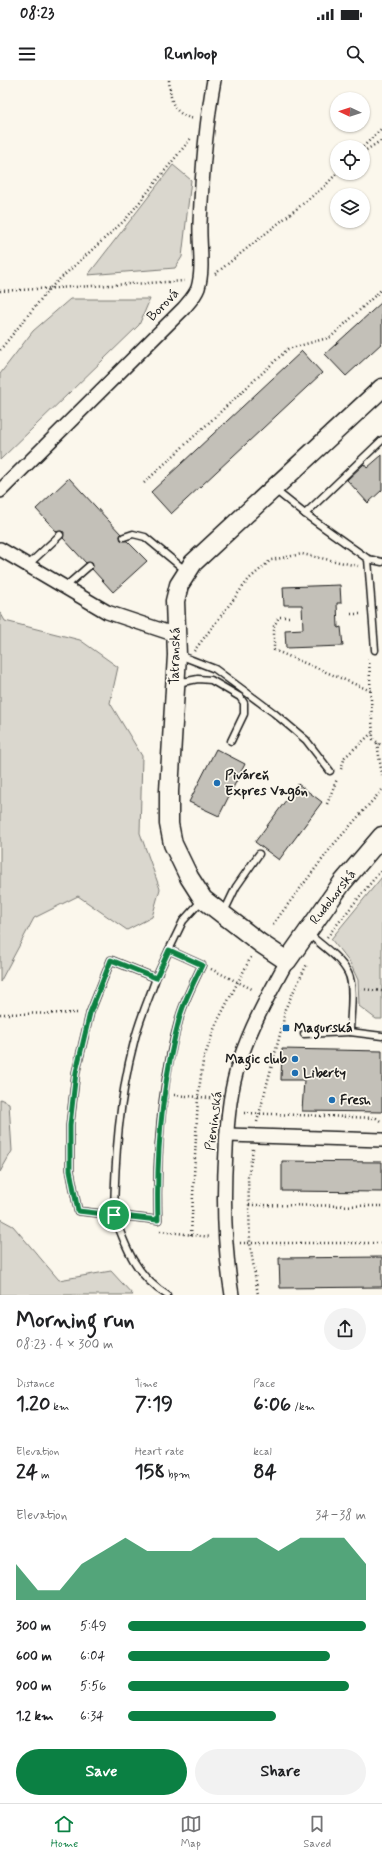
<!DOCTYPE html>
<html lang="en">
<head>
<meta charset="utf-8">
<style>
  :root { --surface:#fff; --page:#f2f2f2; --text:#202124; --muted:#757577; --line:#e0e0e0; --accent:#0b8043 }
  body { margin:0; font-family:Mynerve,sans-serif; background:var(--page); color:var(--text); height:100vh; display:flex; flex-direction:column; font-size:15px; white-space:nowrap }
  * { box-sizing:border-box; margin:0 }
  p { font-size:13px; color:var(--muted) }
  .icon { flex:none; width:22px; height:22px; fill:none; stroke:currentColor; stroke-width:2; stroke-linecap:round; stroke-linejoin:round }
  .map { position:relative; height:1215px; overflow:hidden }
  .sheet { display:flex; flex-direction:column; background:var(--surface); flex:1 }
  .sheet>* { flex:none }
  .needle { width:26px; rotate:274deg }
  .tools { position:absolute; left:330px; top:12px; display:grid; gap:8px }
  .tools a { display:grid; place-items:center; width:40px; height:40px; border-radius:50%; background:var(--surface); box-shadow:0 1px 3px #0004; font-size:20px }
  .pin { position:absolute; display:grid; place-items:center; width:34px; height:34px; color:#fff; margin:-17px; border:2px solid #fff; border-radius:50%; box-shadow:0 1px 4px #0007 }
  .round { display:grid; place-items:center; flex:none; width:42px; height:42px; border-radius:21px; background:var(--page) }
  .headline { display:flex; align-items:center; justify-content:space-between; height:68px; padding:0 16px }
  h1 { font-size:22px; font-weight:800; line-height:30px }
  .figures { display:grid; grid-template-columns:repeat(3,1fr); gap:6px; height:68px; padding:4px 16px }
  .figures div { display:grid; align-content:center }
  .figures b { font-size:20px; font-weight:800 }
  .figures small { font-size:11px; font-weight:400 }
  .figures p { font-size:11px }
  .chart { height:112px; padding:8px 16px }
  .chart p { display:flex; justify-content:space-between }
  .chart svg { width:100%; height:72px; margin-top:4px; fill:var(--accent); opacity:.7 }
  .button { display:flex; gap:8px; margin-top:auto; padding:8px 16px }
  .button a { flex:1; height:46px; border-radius:24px; background:var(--accent); color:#fff; font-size:16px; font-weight:800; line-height:46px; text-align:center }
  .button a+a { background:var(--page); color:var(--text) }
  ul { padding:0 16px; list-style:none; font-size:13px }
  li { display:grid; grid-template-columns:64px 48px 1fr; align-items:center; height:30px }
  li i { height:10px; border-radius:5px; background:var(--accent) }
  .status { display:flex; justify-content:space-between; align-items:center; height:28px; padding:0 20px; background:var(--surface); direction:ltr }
  .status svg { height:11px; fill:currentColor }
  header { display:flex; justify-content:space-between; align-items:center; height:52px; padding:0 16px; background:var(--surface); font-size:18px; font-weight:800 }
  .tab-bar { display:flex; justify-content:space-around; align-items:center; height:56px; border-top:1px solid var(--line); background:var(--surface); font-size:11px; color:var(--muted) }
  .tab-bar a { display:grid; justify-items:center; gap:2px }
  .tab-bar .selected { color:var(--accent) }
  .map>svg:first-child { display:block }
  .green { fill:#dad7ce; stroke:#7b7a75 }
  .building { fill:#c3c0b8; stroke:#1c1c1c }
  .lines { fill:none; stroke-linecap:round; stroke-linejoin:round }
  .lane-casing { stroke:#1c1c1c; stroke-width:9 }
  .street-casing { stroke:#1c1c1c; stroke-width:16 }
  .secondary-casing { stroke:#1c1c1c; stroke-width:21 }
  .path { stroke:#1c1c1c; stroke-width:2.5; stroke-dasharray:1 3; stroke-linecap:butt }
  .lane { stroke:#fbf7ec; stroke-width:6 }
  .street { stroke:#fbf7ec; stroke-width:13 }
  .secondary { stroke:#fbf7ec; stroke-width:18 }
  .route-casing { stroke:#fff; stroke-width:8 }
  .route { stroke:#0b8043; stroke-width:5 }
  .poi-dot { fill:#1f6fb2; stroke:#fbf7ec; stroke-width:1.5 }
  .labels { text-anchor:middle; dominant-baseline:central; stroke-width:3.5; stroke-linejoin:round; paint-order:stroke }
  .street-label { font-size:14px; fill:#1c1c1c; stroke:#fbf7ec }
  .poi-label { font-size:14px; font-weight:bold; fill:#1c1c1c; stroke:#fbf7ec; text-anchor:start }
</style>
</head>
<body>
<div class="status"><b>08:23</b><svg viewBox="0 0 49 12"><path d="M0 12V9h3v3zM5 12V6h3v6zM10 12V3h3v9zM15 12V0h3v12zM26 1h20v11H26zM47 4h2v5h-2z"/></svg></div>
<header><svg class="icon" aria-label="menu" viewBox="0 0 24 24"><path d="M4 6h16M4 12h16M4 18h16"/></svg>Runloop<svg class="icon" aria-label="search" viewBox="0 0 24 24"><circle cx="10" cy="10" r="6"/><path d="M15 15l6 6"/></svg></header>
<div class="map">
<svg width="382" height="1215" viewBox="0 0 382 1215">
  <rect width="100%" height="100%" fill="#fbf7ec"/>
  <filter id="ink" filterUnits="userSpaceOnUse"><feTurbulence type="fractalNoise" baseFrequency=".025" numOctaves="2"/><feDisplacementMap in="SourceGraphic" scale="8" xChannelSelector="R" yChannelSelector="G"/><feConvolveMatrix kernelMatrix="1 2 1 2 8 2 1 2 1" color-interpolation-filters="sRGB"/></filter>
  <g filter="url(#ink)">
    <g class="green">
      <polygon points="173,85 191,100 182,177 175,188 88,195"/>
      <polygon points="70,219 150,219 139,245 0,380 0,294 33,251"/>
      <polygon points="0,532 5,541 80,560 118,587 110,623 142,676 140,753 160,809 152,837 127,850 78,816 34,838 0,902"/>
      <polygon points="382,797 382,939 376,939 359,926 358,900 350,883 331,859"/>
      <polygon points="0,1019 9,1023 12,1071 0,1092"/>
      <polygon points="0,1139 13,1146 59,1200 111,1191 133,1215 0,1215"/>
    </g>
    <g class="building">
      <polygon points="382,222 382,263 346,296 325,274"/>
      <polygon points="302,271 322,293 171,434 151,412"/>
      <polygon points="382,375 382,410 368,423 347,400 364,384 367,388"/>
      <polygon points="69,398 121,454 120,456 121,460 127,461 147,481 113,512 92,489 93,486 92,483 86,483 63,458 64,452 61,451 57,452 36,429"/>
      <polygon points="340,505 341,523 337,523 338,548 341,547 343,566 286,568 285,550 303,549 302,525 284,525 283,507"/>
      <polygon points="216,669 245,684 219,736 189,722"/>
      <polygon points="298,704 322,722 279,780 255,762"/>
      <polygon points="282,969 382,971 382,1032 302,1031 304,1000 281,1000"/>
      <polygon points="282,1081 382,1082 382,1112 282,1111"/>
      <polygon points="382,1177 382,1207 280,1208 279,1178"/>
    </g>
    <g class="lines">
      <g class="lane-casing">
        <g id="lane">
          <polyline points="275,410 305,434 368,479 375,570"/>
          <polyline points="305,434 382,360"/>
          <polyline points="124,457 133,454 145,457 185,490"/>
          <polyline points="368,479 382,482"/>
          <polyline points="28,485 60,455"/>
          <polyline points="65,507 89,486"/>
          <polyline points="179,575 215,589 274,633 306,660 330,691"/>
          <polyline points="177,603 198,599 211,600 240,617 244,623 244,634 231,661"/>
          <polyline points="224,832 236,807 259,774"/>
          <path d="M 156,898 C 149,919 139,940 134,962 C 119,1019 115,1077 114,1135 L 78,1131 L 70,1090 L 70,1045 L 76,992 L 90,933 L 111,880 L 156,898 L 169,870"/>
          <polyline points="350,952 382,956"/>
          <path d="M 304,954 L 350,952 C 350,937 355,905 348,893 C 340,877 322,866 309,854"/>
          <path d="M 167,1215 C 136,1196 126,1168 114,1135 L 158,1140 C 156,1071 161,1002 180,936 C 185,919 194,902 202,885 L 169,870 L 183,841 L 202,820"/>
        </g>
      </g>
      <g class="street-casing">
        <g id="street">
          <path d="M 0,411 L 184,228 C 189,222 195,216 198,208 C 204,188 199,164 200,143 C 202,95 205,48 214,0"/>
          <polyline points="0,469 107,532 176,555"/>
          <polyline points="227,1055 382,1060"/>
          <path d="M 232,1215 C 224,1167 223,1119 226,1070 C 227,1041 230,1010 239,983 C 251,946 269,914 287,881"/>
        </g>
      </g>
      <g class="secondary-casing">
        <polyline id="secondary" points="382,308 193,483 179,505 175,521 177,575 169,711 169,744 173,764 189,797 203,819 260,863 287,881 342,803 382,756"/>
      </g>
      <g class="path">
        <path d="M 169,0 C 171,21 171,32 193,39"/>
        <polyline points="363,67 382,48"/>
        <polyline points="363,72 382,60"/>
        <polyline points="215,194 325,106 337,93"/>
        <polyline points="0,211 185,201"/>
        <polyline points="0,270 50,208 126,139 192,57"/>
        <polyline points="144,403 288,269 331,257 382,209"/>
        <polyline points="351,534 363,534"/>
        <polyline points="289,537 279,537 274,546 274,570 371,611"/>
        <polyline points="194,571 249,499 271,480 302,474 358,486"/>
        <polyline points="369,579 373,659 382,666"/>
        <polyline points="377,663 382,695"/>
        <polyline points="341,689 345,677 372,653"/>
        <polyline points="327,724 337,699"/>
        <polyline points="273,844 334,764 382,710"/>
        <polyline points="327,857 382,789"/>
        <polyline points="211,889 252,909"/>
        <polyline points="361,909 382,911"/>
        <polyline points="0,934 79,933"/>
        <polyline points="174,1015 211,1018"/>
        <polyline points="244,1033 376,1038 382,1042"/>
        <polyline points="257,1042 283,943 285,929 307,884"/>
        <polyline points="253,1069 248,1097 249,1125 250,1163 258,1215"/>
        <polyline points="249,1125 382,1126"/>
        <polyline points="160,1151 211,1157"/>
        <polyline points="191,1155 198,1017 203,981 216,944 251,877"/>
        <polyline points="240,1163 382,1163"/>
      </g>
      <use href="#lane" class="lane"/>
      <use href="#street" class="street"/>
      <use href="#secondary" class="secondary"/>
    </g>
  </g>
  <g class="lines" filter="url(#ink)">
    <g class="route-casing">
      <path id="route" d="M 169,870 L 202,885 C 194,902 185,919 180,936 C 162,1003 156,1071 158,1140 L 78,1131 L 70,1090 L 70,1045 L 76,992 L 90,933 L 111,880 L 156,898 Z"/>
    </g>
    <use href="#route" class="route"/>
  </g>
  <g class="poi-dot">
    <circle cx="217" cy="703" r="4"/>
    <rect x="282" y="944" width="8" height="8" rx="2"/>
    <circle cx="295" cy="979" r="4"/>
    <circle cx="295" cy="993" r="4"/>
    <circle cx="332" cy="1020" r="4"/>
  </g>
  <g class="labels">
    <g class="street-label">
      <text transform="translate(163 225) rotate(-46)">Borová</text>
      <text transform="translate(175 576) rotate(-89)">Tatranská</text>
      <text transform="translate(333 817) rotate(-52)">Rudohorská</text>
      <text transform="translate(214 1041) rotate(-83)">Pieninská</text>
    </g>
    <g class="poi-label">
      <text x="225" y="695">Piváreň<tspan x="225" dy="16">Expres Vagón</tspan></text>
      <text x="294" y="948">Magurská</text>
      <text x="287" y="979" text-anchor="end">Magic club</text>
      <text x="303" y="993">Liberty</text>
      <text x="340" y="1020">Fresh</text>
    </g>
  </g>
</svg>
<div class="tools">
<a><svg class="needle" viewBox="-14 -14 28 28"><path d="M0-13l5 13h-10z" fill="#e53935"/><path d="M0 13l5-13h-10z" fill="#757577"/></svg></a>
<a><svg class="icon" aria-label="locate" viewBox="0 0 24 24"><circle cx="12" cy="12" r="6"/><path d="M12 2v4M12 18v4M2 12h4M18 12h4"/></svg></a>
<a><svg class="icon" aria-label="layers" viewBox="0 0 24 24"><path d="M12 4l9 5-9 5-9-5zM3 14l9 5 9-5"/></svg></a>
</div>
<div class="pin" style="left:114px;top:1135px;background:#1e9e55"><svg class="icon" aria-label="arrive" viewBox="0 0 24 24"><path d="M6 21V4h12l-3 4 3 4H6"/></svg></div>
</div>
<section class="sheet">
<div class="headline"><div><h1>Morning run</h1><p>08:23 · 4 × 300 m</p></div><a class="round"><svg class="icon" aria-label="share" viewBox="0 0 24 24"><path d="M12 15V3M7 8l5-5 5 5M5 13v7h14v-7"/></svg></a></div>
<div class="figures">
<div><p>Distance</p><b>1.20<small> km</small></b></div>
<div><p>Time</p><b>7:19</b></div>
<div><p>Pace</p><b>6:06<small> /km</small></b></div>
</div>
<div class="figures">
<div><p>Elevation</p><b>24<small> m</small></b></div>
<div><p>Heart rate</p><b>158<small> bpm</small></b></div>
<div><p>kcal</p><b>84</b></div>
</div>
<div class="chart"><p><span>Elevation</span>34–38 m</p>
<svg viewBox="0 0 160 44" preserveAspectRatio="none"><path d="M0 44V22L10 38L20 38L30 22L40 14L50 6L60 14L70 14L80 14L90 6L100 6L110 6L120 14L130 6L140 6L150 6L160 22V44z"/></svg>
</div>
<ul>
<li><b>300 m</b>5:49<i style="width:100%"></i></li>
<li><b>600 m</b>6:04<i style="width:85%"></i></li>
<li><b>900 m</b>5:56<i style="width:93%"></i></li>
<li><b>1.2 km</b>6:34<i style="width:62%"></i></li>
</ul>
<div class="button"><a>Save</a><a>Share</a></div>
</section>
<nav class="tab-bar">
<a class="selected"><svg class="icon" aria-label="home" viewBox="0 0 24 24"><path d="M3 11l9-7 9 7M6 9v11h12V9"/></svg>Home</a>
<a><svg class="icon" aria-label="map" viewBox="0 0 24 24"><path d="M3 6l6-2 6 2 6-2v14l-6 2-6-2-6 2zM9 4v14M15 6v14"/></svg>Map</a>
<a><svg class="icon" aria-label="saved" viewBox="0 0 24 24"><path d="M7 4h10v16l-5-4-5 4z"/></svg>Saved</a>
</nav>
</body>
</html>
